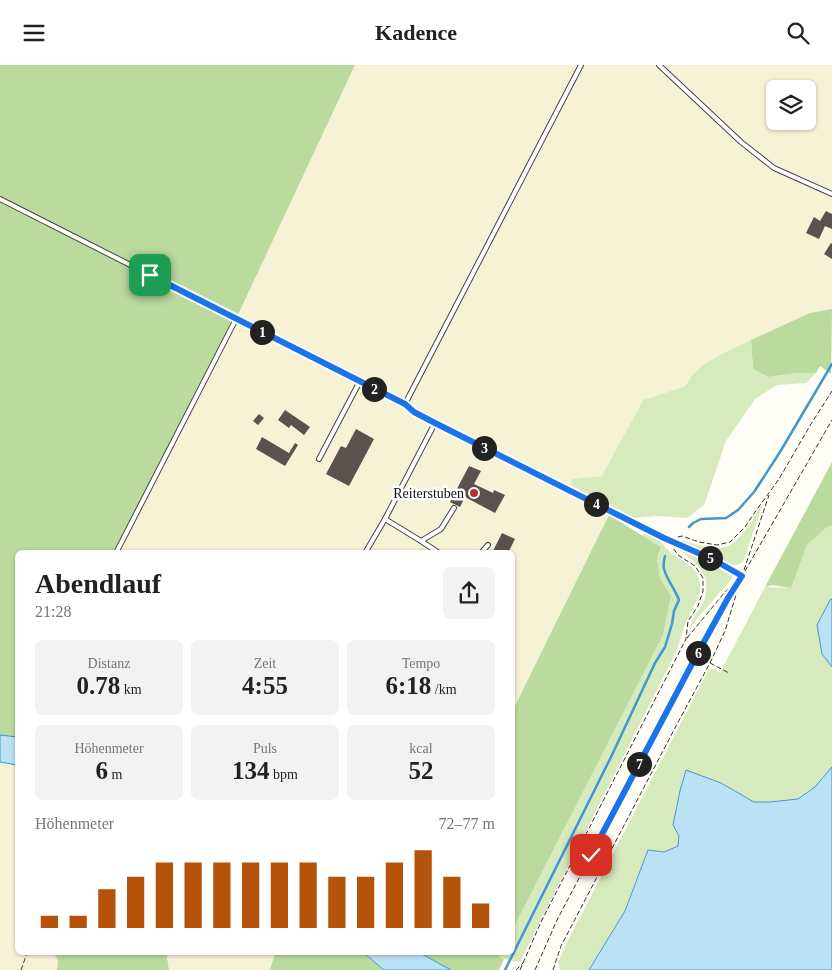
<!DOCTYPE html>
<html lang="de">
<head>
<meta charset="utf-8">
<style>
  :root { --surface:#fff; --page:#f2f2f2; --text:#222; --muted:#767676; --accent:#b45309 }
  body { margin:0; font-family:Georgia,serif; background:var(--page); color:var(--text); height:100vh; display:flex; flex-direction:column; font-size:19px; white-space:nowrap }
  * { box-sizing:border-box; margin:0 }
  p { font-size:16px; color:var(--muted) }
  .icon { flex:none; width:28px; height:28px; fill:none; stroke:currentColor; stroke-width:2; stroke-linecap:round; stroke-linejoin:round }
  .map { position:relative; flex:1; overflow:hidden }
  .details { position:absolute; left:15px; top:485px; width:500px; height:405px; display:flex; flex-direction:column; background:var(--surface); border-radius:8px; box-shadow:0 1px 4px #0004 }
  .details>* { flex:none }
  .controls { position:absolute; left:766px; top:15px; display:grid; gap:10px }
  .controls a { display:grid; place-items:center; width:50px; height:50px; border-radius:8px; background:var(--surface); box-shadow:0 1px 4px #0004; font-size:25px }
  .pin { position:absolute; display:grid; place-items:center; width:42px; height:42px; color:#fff; margin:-21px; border-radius:10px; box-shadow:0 2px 8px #0006 }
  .km { position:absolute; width:25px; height:25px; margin:-12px; border-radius:50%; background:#222; color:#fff; font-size:14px; line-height:25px; text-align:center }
  .round { display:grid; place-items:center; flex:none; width:52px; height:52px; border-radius:8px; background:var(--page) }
  .overview { display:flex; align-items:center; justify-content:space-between; height:85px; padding:0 20px }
  h1 { font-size:28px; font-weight:800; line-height:38px }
  .metrics { display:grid; grid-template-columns:repeat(3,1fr); gap:8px; height:85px; padding:5px 20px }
  .metrics div { display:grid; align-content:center; border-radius:8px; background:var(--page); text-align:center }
  .metrics b { font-size:25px; font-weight:800 }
  .metrics small { font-size:14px; font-weight:400 }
  .metrics p { font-size:14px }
  .chart { height:140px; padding:10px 20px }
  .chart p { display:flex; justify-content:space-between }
  .chart svg { width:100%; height:90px; margin-top:5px; stroke:var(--accent); stroke-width:6 }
  header { display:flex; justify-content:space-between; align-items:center; height:65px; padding:0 20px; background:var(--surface); font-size:22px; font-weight:800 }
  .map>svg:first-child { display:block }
  .farmland { fill:#f5f2d5; fill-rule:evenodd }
  .green { fill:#d6eabe }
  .forest { fill:#bada9e }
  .water { fill:#bbe1f5; stroke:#4398cb }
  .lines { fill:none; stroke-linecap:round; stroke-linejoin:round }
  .stream { stroke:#4398cb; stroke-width:2.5 }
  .building { fill:#5a524d }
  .service-casing { stroke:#444; stroke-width:6 }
  .path { stroke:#333; stroke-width:1; stroke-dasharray:5 2.5; stroke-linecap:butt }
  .service { stroke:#fff; stroke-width:4 }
  .route-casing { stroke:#fff; stroke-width:10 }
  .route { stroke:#1a73e8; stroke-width:6 }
  .poi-dot { fill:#bf2b35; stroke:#fff; stroke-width:2 }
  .labels { text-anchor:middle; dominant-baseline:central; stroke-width:5; stroke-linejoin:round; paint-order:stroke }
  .poi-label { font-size:14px; fill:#111; stroke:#fff; text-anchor:end }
</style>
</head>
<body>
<header><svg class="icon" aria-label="menu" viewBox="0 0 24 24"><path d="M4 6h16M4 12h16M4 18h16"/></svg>Kadence<svg class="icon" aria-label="search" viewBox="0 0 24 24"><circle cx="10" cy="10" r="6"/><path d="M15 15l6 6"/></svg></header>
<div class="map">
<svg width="832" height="905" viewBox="0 0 832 905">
  <rect width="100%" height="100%" fill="#fffdf5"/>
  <g class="farmland">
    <polygon points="355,0 657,0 738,79 772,104 832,129 832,244 810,248 713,293 686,321 643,335 602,411 574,414 570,420 565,429 609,450 513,648 512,488 116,488 236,254"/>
    <path d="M 663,0 L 832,0 L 832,127 L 809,118 L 782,104 L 757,87 ZM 775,24 L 808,24 L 808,56 L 775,56 Z"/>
    <polygon points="0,697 17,700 18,888 54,888 58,896 57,905 0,905"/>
    <polygon points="168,888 275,888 270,905 169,905 167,891"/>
  </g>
  <g class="green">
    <path d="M 751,275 L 753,304 L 768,312 L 797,308 L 816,308 L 806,318 L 777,320 L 755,334 L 726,376 L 704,440 L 687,453 L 657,451 L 634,453 L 570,420 L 573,414 L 602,411 L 643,335 L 686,321 C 696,297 729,286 751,275 Z"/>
    <path d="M 763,439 L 743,497 L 737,500 L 728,499 L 680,477 L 681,475 C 693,478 707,484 720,483 C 739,482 752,455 761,441 Z"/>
    <polygon points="832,461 832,534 830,535 822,589 832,602 832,702 815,722 798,734 780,736 754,737 721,718 686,705 680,726 673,760 679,771 678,782 664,787 648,785 625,846 589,905 560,905 558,898 565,881 709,604 715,604 720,608 765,522 791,523 807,480 827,462"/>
    <polygon points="647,467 659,475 672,489 689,500 697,508 700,518 700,528 684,562 677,585 520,897 512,896 499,892 501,888 512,888 513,864 663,570 671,531 660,513 657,493 661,482 642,470"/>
    <path d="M 676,480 L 723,502 L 731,508 L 733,512 L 696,555 L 690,565 C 691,561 691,557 693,554 C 696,547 703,540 705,533 C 712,507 694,496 676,483 Z"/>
  </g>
  <g class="forest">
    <polygon points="0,0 355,0 236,254 116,487 18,488 17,672 0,670"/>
    <polygon points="832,244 831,309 820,301 816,308 797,308 768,312 753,304 751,275 810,248"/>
    <polygon points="832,397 832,461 827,462 807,480 791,523 772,520 765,522"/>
    <polygon points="609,450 661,482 657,493 660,513 671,531 663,570 513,864 513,645"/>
    <polygon points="54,888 168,888 167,892 169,905 57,905 58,896"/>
    <polygon points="275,888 364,888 384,905 270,905"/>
    <polygon points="420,888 501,888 499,892 504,894 499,905 451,905"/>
  </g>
  <g class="water">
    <polygon points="832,534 832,602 822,589 817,560 830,535"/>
    <polygon points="0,670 17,672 17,700 0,697"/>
    <polygon points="832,702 832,905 589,905 625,846 648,785 664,787 678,781 679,771 673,760 680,726 686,705 721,718 754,737 770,737 798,734 815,722"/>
    <polygon points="364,888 420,888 451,905 384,905"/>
  </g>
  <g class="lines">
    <g class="stream">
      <polyline points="689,462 693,458 701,454 726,453 738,445 754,427 780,387 832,299"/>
      <path d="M 505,905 L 611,692 L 655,598 L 665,582 L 672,559 L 674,546 L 679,535 C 675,524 667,515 664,504 C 663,500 664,495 665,491"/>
    </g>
  </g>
  <g class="building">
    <polygon points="826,146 832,149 832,164 825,161 819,174 806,168 814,152 820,156"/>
    <polygon points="831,178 832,179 832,194 824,189"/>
    <polygon points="285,345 310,362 304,370 291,360 289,363 278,355"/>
    <polygon points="259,349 264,353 258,360 253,356"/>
    <polygon points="356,364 374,374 349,421 326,409 341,381 346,383"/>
    <polygon points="262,372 289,388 295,378 298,380 285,401 256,384"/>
    <polygon points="469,401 481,406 474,419 493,428 494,425 505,430 495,448 465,432 460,442 450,437"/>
    <polygon points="502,468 515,474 508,488 492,488"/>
  </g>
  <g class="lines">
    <g class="service-casing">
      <g id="service">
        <polyline points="659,0 741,77 774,103 832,129"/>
        <polyline points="0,134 405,339 415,347 639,461 714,495 742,511"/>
        <polyline points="405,339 581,0"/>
        <polyline points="435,358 385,454 421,476 441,464 454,443"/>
        <polyline points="319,394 360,316"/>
        <polyline points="421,476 439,488"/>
        <polyline points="116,488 236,254"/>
        <polyline points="365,488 385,454"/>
        <polyline points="481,488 488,480"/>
      </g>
    </g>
    <g class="path">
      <polyline points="678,472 682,471 699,477 717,480 730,477 745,462 755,447 779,414 811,359 832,326"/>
      <polyline points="744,505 769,430"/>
      <polyline points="745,506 832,355"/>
      <polyline points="687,573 725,527 737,516"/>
      <polyline points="710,598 729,608"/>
      <polyline points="21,905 27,888"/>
      <polyline points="516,905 523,898"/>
      <polyline points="520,905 541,857 686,574 688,556 698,541 703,526 703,513 695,501 678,490 673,483"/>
      <polyline points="535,905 557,855 693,597 728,533 739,516"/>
      <polyline points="553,905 561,881 676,661 710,598 725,566 740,517"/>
    </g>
    <use href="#service" class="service"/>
  </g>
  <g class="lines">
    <g class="route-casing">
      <polyline id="route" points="150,210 405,339 414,347 435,358 664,473 714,495 742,511 728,533 693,597 591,790"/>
    </g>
    <use href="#route" class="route"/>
  </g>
  <circle class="poi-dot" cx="474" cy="428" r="5"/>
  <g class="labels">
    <g class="poi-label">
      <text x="464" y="428">Reiterstuben</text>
    </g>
  </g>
</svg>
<div class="controls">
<a><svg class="icon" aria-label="layers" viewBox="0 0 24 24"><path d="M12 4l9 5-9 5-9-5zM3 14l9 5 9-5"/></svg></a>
</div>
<div class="pin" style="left:150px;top:210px;background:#1e9e55"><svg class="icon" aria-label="arrive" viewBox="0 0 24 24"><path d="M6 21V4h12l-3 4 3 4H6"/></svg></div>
<div class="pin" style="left:591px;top:790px;background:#d93025"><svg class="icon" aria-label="check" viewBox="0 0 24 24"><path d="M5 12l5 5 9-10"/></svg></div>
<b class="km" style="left:262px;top:267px">1</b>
<b class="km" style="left:374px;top:324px">2</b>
<b class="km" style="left:484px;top:383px">3</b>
<b class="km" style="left:596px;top:439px">4</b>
<b class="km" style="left:710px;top:493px">5</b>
<b class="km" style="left:698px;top:588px">6</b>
<b class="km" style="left:639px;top:699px">7</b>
<section class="details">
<div class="overview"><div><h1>Abendlauf</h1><p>21:28</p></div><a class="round"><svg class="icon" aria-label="share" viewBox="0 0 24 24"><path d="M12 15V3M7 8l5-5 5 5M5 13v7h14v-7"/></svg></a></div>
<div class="metrics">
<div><p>Distanz</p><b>0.78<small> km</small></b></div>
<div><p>Zeit</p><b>4:55</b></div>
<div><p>Tempo</p><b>6:18<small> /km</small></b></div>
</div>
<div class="metrics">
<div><p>Höhenmeter</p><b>6<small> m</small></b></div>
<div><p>Puls</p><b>134<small> bpm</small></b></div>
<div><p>kcal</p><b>52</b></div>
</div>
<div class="chart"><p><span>Höhenmeter</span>72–77 m</p>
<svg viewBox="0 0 160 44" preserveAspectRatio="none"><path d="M5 44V38M15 44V38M25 44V25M35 44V19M45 44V12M55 44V12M65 44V12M75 44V12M85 44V12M95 44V12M105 44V19M115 44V19M125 44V12M135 44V6M145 44V19M155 44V32"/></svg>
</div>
</section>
</div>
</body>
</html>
